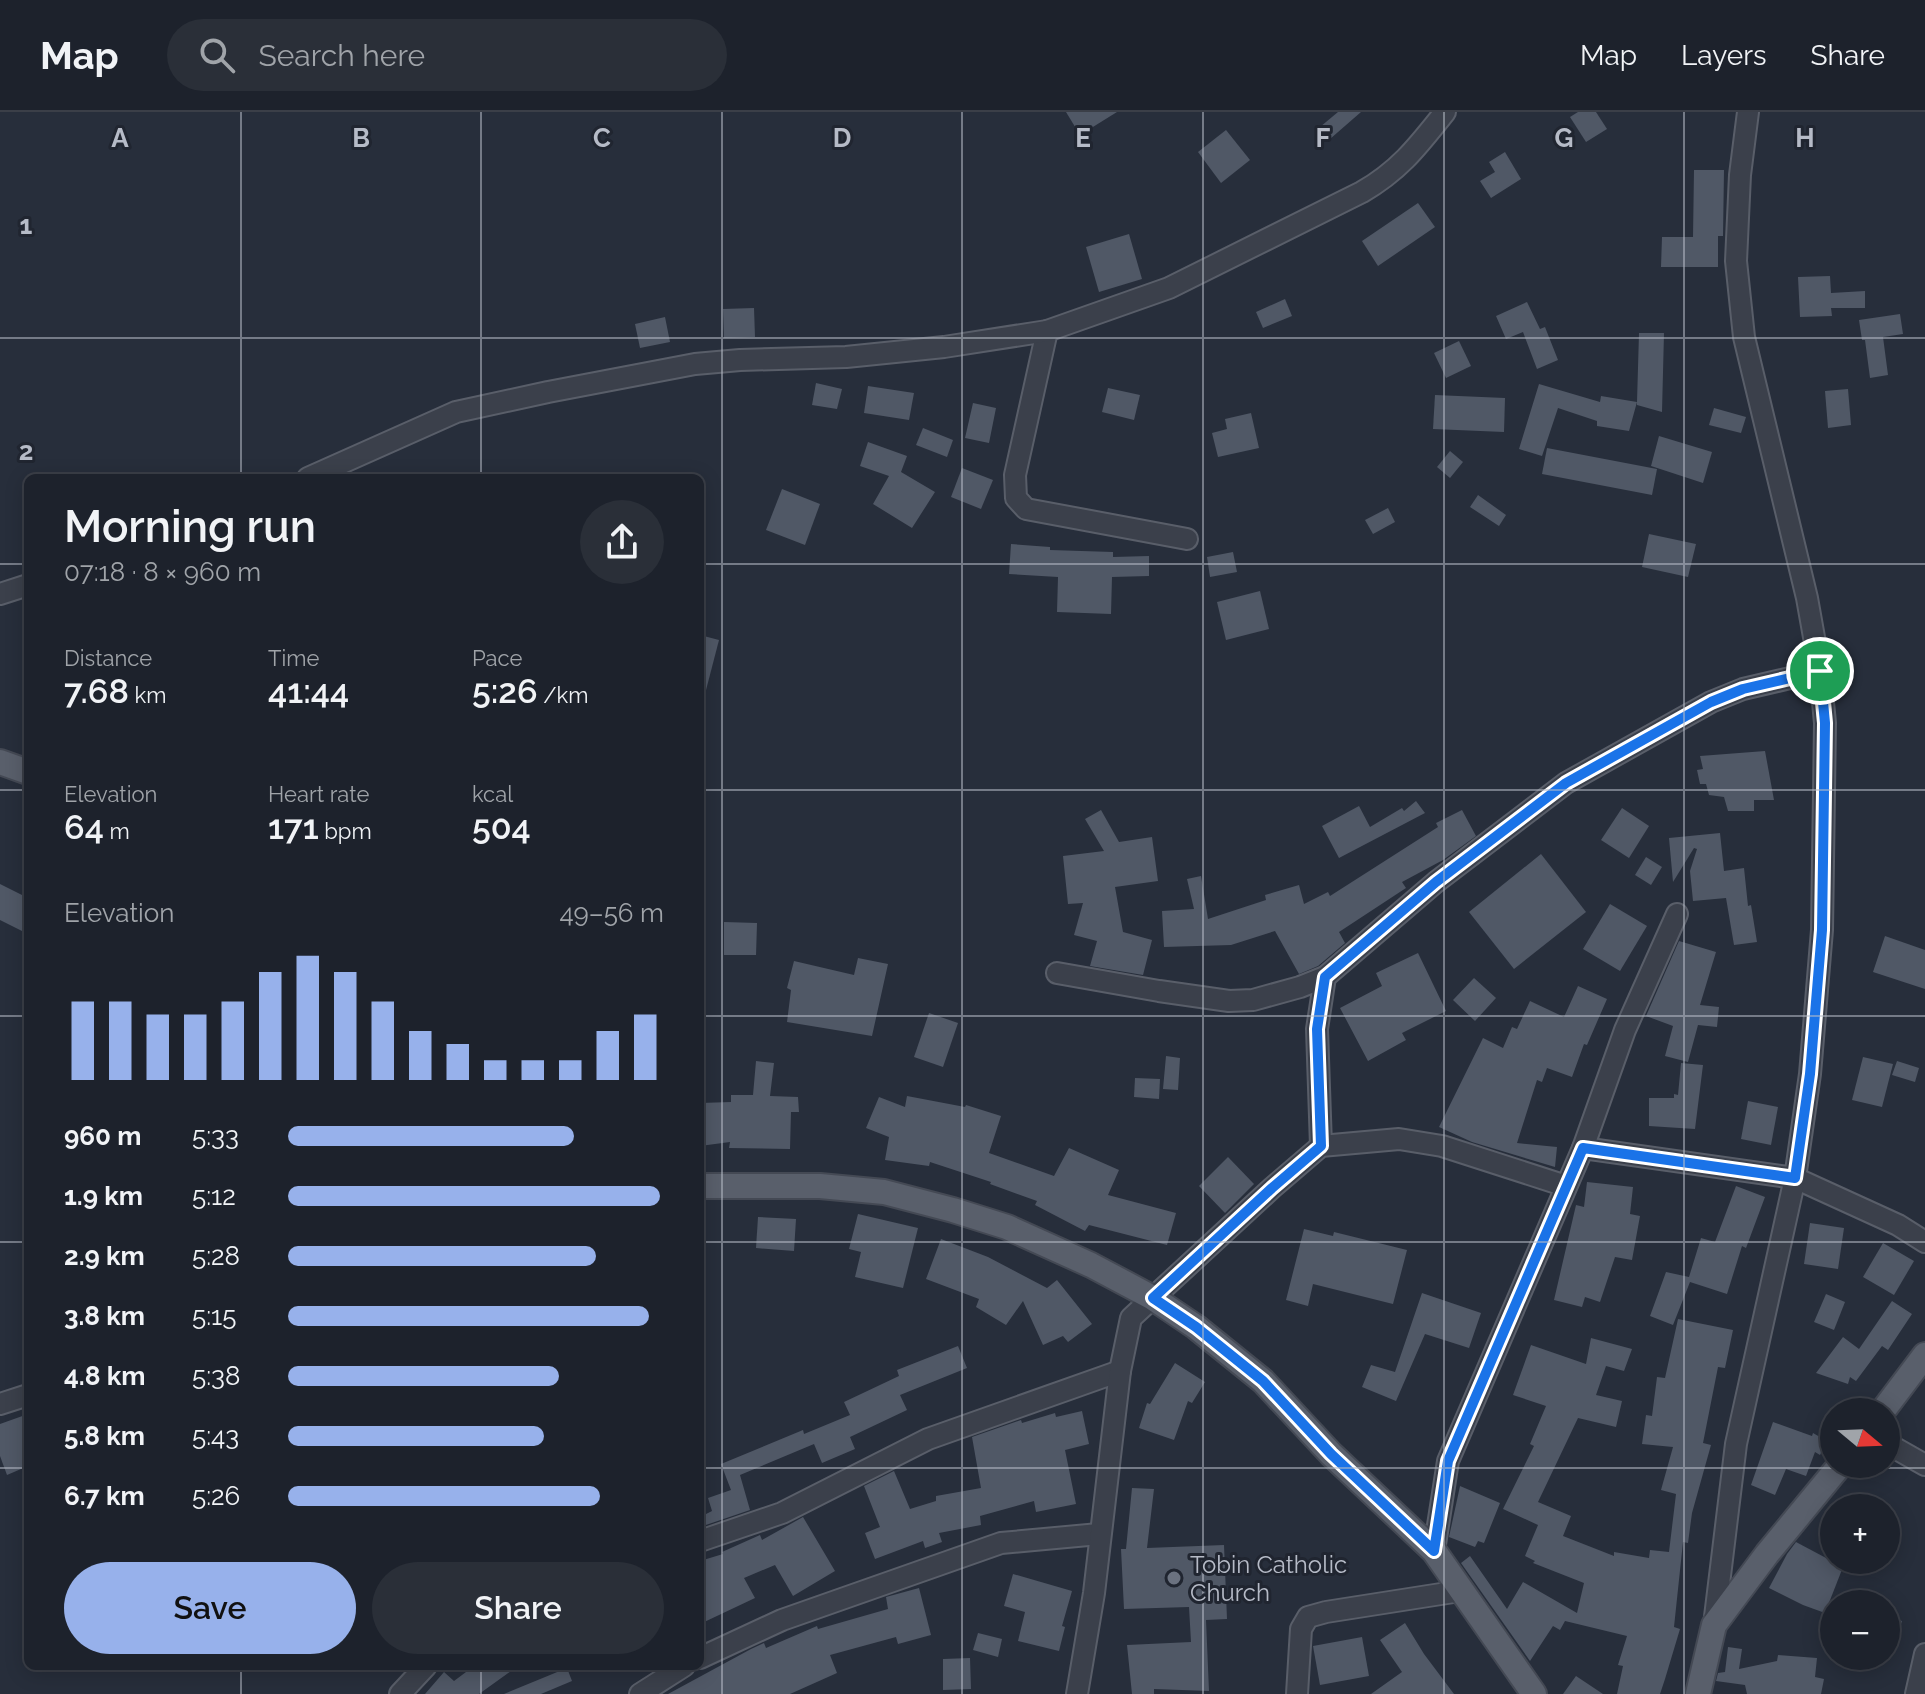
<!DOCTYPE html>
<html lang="en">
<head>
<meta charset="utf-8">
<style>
  :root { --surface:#1d222c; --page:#2a2f38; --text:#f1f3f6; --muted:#a0a4a9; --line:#3b3f48; --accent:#97b1eb }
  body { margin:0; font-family:Raleway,sans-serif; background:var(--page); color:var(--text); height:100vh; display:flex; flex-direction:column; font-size:30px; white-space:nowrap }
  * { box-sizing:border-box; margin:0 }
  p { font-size:26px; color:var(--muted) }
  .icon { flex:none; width:44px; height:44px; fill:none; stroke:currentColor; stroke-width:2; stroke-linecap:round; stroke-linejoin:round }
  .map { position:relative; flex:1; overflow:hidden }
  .panel { position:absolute; left:24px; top:362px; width:680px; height:1196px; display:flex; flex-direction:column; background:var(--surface); border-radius:12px; box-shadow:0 4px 20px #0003,0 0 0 2px var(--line) }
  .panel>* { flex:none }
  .needle { width:52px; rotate:109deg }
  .tools { position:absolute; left:1820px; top:1286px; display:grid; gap:16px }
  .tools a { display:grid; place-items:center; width:80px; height:80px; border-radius:50%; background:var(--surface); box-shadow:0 4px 20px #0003,0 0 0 2px var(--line); font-size:40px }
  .pin { position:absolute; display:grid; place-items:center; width:68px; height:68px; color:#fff; margin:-34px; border:4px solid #fff; border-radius:50%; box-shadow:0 2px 8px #0007 }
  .round { display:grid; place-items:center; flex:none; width:84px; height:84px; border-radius:42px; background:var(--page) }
  .headline { display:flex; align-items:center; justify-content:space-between; height:136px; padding:0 40px }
  h1 { font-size:44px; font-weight:600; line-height:60px }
  .metrics { display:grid; grid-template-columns:repeat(3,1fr); gap:12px; height:136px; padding:8px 40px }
  .metrics div { display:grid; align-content:center }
  .metrics b { font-size:34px; font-weight:600 }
  .metrics small { font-size:22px; font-weight:400 }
  .metrics p { font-size:22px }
  .chart { height:224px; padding:16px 40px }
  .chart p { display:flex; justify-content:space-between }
  .chart svg { width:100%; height:144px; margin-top:8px; stroke:var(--accent); stroke-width:6 }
  .cta { display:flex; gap:16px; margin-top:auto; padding:16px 40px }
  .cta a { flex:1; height:92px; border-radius:48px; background:var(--accent); color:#111; font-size:32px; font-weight:600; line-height:92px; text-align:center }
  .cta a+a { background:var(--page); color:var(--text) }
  ul { padding:0 40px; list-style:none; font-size:26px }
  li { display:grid; grid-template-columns:128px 96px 1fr; align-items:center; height:60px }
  li i { height:20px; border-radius:10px; background:var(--accent) }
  header { display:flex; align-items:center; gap:48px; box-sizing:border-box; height:112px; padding:0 40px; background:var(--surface); border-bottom:2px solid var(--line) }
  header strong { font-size:38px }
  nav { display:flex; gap:44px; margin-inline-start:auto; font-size:28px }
  .search { width:560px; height:72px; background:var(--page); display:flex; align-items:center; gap:20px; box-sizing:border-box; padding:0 28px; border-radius:44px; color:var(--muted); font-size:30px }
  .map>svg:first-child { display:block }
  .building { fill:#505866 }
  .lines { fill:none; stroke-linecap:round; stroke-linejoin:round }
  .minor-casing { stroke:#595e69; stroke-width:24 }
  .major-casing { stroke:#444954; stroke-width:28 }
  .minor { stroke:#3b404b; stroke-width:20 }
  .major { stroke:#595f6b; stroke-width:24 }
  .route-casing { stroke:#fff; stroke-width:16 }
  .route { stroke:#1a73e8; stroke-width:10 }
  .grid { fill:none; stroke:#b6bbc7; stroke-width:2; stroke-opacity:0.55 }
  .worship-dot { fill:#6b7280; stroke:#202530; stroke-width:3 }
  .labels { text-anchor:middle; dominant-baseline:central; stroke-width:6; stroke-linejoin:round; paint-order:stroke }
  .poi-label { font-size:24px; fill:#b6bbc7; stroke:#202530; text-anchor:start }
  .grid-label { font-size:26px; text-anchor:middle; font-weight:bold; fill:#b6bbc7; stroke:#202530; stroke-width:6; stroke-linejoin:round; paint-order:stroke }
</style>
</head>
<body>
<header>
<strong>Map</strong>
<div class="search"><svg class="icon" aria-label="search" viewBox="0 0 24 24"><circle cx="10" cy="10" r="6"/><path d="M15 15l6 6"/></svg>Search here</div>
<nav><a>Map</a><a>Layers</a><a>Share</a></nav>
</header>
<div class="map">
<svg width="1925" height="1582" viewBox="0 0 1925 1582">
  <rect width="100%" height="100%" fill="#272e3b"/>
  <g class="building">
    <polygon points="1066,0 1117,0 1080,23"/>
    <polygon points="1338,0 1361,0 1330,27 1320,15"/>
    <polygon points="1578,0 1596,0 1607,17 1586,30 1570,5"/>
    <polygon points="1226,18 1250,48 1221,71 1198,40"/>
    <polygon points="1505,40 1521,67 1491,86 1480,69 1495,60 1489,50"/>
    <polygon points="1694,58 1724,58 1723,124 1718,124 1718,155 1661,155 1662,125 1693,125"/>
    <polygon points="1418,91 1435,115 1378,154 1362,129"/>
    <polygon points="1129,122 1142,167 1099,180 1086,135"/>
    <polygon points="1830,164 1831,181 1865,179 1865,196 1831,196 1832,204 1800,205 1798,165"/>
    <polygon points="1285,187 1292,204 1263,216 1256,200"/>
    <polygon points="1527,190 1540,217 1545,215 1558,248 1537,257 1523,220 1506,227 1496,204"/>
    <polygon points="754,196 755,225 724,226 723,197"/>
    <polygon points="1900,202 1903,222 1883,225 1888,263 1870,266 1865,228 1862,228 1859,208"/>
    <polygon points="665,205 670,230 640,236 635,212"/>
    <polygon points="1639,221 1664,221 1662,300 1637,293 1637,290 1629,319 1597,314 1597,309 1558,296 1542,344 1519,337 1539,272 1600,290 1601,284 1637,290"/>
    <polygon points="1459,229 1471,254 1446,266 1434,241"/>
    <polygon points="816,271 842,277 837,297 812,293"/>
    <polygon points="868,274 914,281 909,308 864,301"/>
    <polygon points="1108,276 1140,283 1134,308 1102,300"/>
    <polygon points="1848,277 1851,313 1828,316 1825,279"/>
    <polygon points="1435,283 1505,286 1504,320 1433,317"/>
    <polygon points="973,291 996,296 989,331 965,326"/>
    <polygon points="1714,296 1746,305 1741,321 1709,313"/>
    <polygon points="1251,301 1259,336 1218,345 1212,321 1227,317 1225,307"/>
    <polygon points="923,316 953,328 947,345 916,333"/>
    <polygon points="1659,324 1712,340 1703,371 1651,354"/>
    <polygon points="868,330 907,344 901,360 935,380 912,416 873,392 889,364 860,354"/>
    <polygon points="1547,336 1657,357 1652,383 1542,362"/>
    <polygon points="1450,339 1463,350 1450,366 1437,355"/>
    <polygon points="962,356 993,368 981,397 951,385"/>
    <polygon points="782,377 820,392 805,433 766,418"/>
    <polygon points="1478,383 1506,403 1499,414 1470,395"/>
    <polygon points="1388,396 1395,410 1373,422 1365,408"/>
    <polygon points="1649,422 1696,432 1688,465 1642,455"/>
    <polygon points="1011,432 1050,435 1050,438 1113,440 1113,445 1149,444 1149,464 1112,465 1111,502 1057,500 1058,465 1009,462"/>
    <polygon points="1233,440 1237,460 1210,465 1207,445"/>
    <polygon points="1260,479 1269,517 1226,528 1217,490"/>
    <polygon points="700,523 719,528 705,582 700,581"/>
    <polygon points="1765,639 1774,688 1754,688 1754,699 1728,699 1724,685 1709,683 1706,672 1700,672 1697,658 1703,657 1700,644"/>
    <polygon points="1416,689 1425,701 1339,746 1322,714 1359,694 1370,715 1402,696 1404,699"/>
    <polygon points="1622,696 1649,714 1629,746 1601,728"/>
    <polygon points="1101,698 1119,730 1152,725 1158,769 1115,775 1123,820 1152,828 1143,863 1090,854 1097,829 1074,823 1083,791 1068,792 1063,744 1104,739 1085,707"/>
    <polygon points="1462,698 1476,724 1443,748 1402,770 1406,776 1339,820 1345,831 1318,854 1299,862 1275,819 1231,833 1164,835 1162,799 1194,797 1187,767 1201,764 1208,807 1266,788 1265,783 1299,773 1304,792 1328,780 1330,784 1438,715 1436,711"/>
    <polygon points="1720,721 1724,759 1744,756 1748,794 1751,793 1757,830 1734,833 1726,786 1693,789 1690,759 1697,737 1694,736 1673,770 1669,726"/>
    <polygon points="1541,742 1586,800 1514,857 1469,800"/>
    <polygon points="1646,745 1662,755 1651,773 1635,763"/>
    <polygon points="0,772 28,786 28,822 0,808"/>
    <polygon points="1610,792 1647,814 1620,859 1583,837"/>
    <polygon points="724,810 757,811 756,843 724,843"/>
    <polygon points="1885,824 1925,838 1925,877 1873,860"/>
    <polygon points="1679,829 1716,840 1700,893 1719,895 1717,915 1698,913 1688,950 1665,944 1673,914 1646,904"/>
    <polygon points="1418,841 1446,899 1402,921 1406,928 1368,949 1340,896 1382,874 1376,861"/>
    <polygon points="858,846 888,852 872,924 787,910 791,878 787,876 794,849 854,863"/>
    <polygon points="1474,866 1496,886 1475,909 1453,888"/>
    <polygon points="1578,874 1607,887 1587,933 1584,932 1572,965 1547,956 1542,970 1537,968 1517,1031 1557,1035 1555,1055 1472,1030 1439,1015 1483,926 1503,936 1512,915 1517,917 1530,889 1564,905"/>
    <polygon points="929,901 958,911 943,955 914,945"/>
    <polygon points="1166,944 1180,946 1178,978 1163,977"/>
    <polygon points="1863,945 1893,952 1882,995 1852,988"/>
    <polygon points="756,949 774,951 770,984 798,985 799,1000 791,1000 790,1037 729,1036 730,1030 700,1034 700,991 731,990 731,983 753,983"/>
    <polygon points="1897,949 1919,956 1915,970 1892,963"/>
    <polygon points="1681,951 1703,953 1695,1017 1649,1014 1649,986 1674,986 1674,982 1678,983"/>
    <polygon points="1135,966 1160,967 1159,987 1134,985"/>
    <polygon points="907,984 965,995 966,993 1001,1004 989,1041 1054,1064 1069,1036 1119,1058 1108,1083 1176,1101 1167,1133 1089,1113 1085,1119 1035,1093 1037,1089 990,1072 991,1070 930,1050 929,1054 885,1048 889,1025 866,1016 879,985 905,995"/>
    <polygon points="1748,989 1778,995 1771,1033 1741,1027"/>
    <polygon points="1228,1045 1254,1072 1225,1101 1199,1074"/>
    <polygon points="1587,1070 1633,1075 1630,1102 1640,1104 1632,1148 1615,1145 1600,1190 1585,1185 1582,1195 1554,1188 1576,1093 1584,1095"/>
    <polygon points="1736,1074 1765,1085 1746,1136 1742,1134 1727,1182 1690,1170 1673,1213 1650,1204 1666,1160 1689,1165 1701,1126 1715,1130"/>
    <polygon points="858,1102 918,1116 903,1176 855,1165 861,1140 849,1137"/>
    <polygon points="758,1105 796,1107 794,1139 756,1136"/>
    <polygon points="1810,1111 1844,1116 1838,1157 1804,1152"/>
    <polygon points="1304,1117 1333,1124 1334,1120 1407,1138 1393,1192 1313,1172 1308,1194 1286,1188"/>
    <polygon points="941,1127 988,1145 1047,1176 1057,1168 1092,1212 1068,1230 1063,1224 1043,1233 1023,1189 1006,1213 976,1195 979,1187 926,1167"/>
    <polygon points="1883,1131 1914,1149 1894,1183 1863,1165"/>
    <polygon points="1422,1181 1481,1201 1469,1236 1425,1222 1396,1289 1362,1275 1371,1253 1395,1260"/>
    <polygon points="1826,1182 1845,1190 1834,1218 1814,1210"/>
    <polygon points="1892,1189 1912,1202 1888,1238 1882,1234 1856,1269 1850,1265 1848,1272 1816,1261 1843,1225 1859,1237"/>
    <polygon points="1678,1207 1733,1218 1725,1256 1718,1255 1703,1331 1711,1333 1692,1401 1688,1431 1683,1430 1674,1515 1680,1517 1665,1567 1660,1582 1617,1582 1623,1554 1618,1553 1627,1524 1565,1509 1560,1518 1553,1514 1530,1549 1461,1451 1470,1444 1507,1497 1523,1470 1577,1501 1584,1471 1533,1451 1535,1449 1525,1444 1538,1413 1503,1397 1534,1334 1530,1332 1546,1294 1513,1283 1531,1233 1586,1252 1591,1226 1632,1237 1624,1259 1606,1254 1596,1283 1622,1289 1616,1315 1578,1306 1538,1390 1571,1404 1563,1424 1614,1444 1614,1440 1649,1446 1650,1438 1669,1440 1676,1382 1661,1378 1673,1335 1642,1332 1646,1303 1652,1304 1657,1265 1665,1266"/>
    <polygon points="958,1234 967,1256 900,1283 907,1298 850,1325 855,1337 822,1351 814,1332 740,1363 750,1398 700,1415 700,1405 712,1399 708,1386 731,1378 721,1352 803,1318 804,1322 850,1303 844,1290 899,1264 897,1258"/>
    <polygon points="1175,1251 1205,1270 1192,1291 1188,1289 1174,1328 1139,1316 1147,1291 1150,1292"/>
    <polygon points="1082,1299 1089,1332 1065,1338 1076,1392 1036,1400 1034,1389 980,1404 981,1413 939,1421 942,1430 925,1436 923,1429 875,1447 865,1421 880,1415 864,1374 894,1359 910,1397 936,1389 936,1384 981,1376 972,1325 1021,1308 1022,1311 1055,1301 1056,1305"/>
    <polygon points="28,1302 28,1354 7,1363 0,1344 0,1312"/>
    <polygon points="1773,1310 1812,1324 1813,1321 1827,1329 1820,1343 1815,1340 1806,1364 1786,1357 1775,1383 1751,1373"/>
    <polygon points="1460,1374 1500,1391 1484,1431 1478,1429 1475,1435 1449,1425"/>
    <polygon points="1132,1376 1154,1377 1147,1436 1224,1433 1227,1507 1206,1508 1209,1579 1154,1577 1154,1582 1132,1582 1127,1533 1191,1530 1189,1495 1124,1497 1121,1437 1126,1437"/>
    <polygon points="803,1405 835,1459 793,1484 775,1453 744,1466 755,1486 700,1512 700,1449 723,1442 722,1440 760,1423 762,1428"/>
    <polygon points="1796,1430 1843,1455 1825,1501 1803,1493 1769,1476 1787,1442"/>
    <polygon points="1013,1462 1072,1479 1062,1514 1065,1515 1059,1539 1018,1529 1025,1500 1004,1494"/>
    <polygon points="919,1476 931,1523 898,1532 896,1525 830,1543 837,1561 790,1582 668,1582 751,1537 764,1531 766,1536 817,1514 818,1517 888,1497 886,1485"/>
    <polygon points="1886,1504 1902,1509 1889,1548 1886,1548"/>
    <polygon points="1405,1511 1424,1542 1454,1582 1371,1582 1402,1560 1380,1528"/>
    <polygon points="978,1521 1002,1527 998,1545 973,1538"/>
    <polygon points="1362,1525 1369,1564 1320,1573 1313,1534"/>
    <polygon points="1728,1535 1742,1537 1739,1557 1777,1549 1778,1543 1817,1546 1815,1565 1824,1567 1821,1582 1747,1582 1745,1573 1716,1569 1718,1561 1725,1560"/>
    <polygon points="970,1546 971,1577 943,1578 943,1547"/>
    <polygon points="474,1554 518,1554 479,1582 425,1582 444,1560 454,1569"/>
    <polygon points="567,1556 572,1569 541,1582 504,1582"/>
    <polygon points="1576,1564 1603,1582 1563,1582"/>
  </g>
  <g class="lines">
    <g class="minor-casing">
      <g id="minor">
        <polyline points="1047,219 1015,363 1016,386 1026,397 1187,427"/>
        <path d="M 308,366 L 456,300 L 548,280 L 695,252 L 740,248 L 846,245 L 944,235 L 1047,219 L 1169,176 L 1362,80 C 1400,58 1418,34 1445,0"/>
        <polyline points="0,482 28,473"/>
        <polyline points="1057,861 1159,879 1229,889 1253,888 1300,875 1325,865 1436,770 1566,671 1711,590 1743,577 1820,559"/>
        <polyline points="1321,1034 1317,917 1325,865"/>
        <polyline points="1583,1036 1795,1066 1898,1113 1925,1130"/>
        <polyline points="0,1292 28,1283"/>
        <polyline points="1886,1331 1925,1353"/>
        <polyline points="700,1429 782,1401 928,1327 1120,1259"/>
        <polyline points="1434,1439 1448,1349 1583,1036 1625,918 1677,802"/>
        <polyline points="1714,1513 1736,1332 1795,1066 1810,962 1822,818 1825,611 1820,559 1807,486 1744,225 1736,149 1740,63 1748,0"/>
        <polyline points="700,1546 782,1508 1001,1431 1099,1422"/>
        <polyline points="400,1582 426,1554"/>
        <polyline points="640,1582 684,1554"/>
        <polyline points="1077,1582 1094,1481 1120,1259 1131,1206 1272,1076 1321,1034 1399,1027 1442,1034 1566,1074"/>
        <polyline points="1297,1582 1301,1517 1308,1505 1326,1500 1460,1479"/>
        <polyline points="1916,1582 1925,1542"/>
      </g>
    </g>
    <g class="major-casing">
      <g id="major">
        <polyline points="0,650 28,660"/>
        <polyline points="700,1074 820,1074 884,1080 953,1098 1007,1115 1091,1153 1153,1186 1196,1215 1263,1269 1331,1342 1434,1439 1534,1582"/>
        <polyline points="1882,1300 1925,1243"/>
        <polyline points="1698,1582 1714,1513 1767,1442 1841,1352"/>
      </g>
    </g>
    <use href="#minor" class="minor"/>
    <use href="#major" class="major"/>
  </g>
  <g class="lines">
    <g class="route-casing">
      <polygon id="route" points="1820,559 1825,611 1822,818 1810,962 1795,1066 1583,1036 1448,1349 1434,1439 1331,1342 1263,1269 1196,1215 1153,1186 1272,1076 1321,1034 1317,917 1325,865 1436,770 1566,671 1711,590 1743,577"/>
    </g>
    <use href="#route" class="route"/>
  </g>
  <path class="grid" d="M 241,0 L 241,366M 481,0 L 481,366M 722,0 L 722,1582M 962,0 L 962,1582M 1203,0 L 1203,1582M 1444,0 L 1444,1582M 1684,0 L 1684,1582M 0,226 L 1925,226M 0,452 L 28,452M 700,452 L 1925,452M 0,678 L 28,678M 700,678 L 1925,678M 0,904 L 28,904M 700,904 L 1925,904M 0,1130 L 28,1130M 700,1130 L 1925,1130M 0,1356 L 28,1356M 700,1356 L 1925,1356M 241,1554 L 241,1582M 481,1554 L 481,1582"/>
  <circle class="worship-dot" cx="1174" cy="1466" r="8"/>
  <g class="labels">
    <g class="poi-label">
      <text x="1190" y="1452">Tobin Catholic<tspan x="1190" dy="28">Church</tspan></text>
    </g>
  </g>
  <g class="grid-label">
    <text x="120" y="35">A</text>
    <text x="361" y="35">B</text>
    <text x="602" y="35">C</text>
    <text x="842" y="35">D</text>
    <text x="1083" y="35">E</text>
    <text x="1323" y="35">F</text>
    <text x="1564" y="35">G</text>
    <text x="1805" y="35">H</text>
    <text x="26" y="122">1</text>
    <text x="26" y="348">2</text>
  </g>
</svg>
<div class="tools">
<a><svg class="needle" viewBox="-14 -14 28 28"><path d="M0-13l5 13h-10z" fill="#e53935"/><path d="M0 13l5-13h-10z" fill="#a0a4a9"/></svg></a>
<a>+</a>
<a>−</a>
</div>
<div class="pin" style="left:1820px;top:559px;background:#1e9e55"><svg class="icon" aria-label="arrive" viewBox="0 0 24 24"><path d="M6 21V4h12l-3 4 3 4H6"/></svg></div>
<section class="panel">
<div class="headline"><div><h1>Morning run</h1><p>07:18 · 8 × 960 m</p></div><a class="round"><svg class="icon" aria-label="share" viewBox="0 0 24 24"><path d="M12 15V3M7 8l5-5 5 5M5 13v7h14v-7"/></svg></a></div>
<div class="metrics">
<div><p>Distance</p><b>7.68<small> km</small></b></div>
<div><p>Time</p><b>41:44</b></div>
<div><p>Pace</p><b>5:26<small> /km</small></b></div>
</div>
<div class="metrics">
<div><p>Elevation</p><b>64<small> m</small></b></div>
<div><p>Heart rate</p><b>171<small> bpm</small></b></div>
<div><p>kcal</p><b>504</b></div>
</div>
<div class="chart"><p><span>Elevation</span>49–56 m</p>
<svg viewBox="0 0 160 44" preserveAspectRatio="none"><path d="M5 44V20M15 44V20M25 44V24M35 44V24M45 44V20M55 44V11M65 44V6M75 44V11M85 44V20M95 44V29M105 44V33M115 44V38M125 44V38M135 44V38M145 44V29M155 44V24"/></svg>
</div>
<ul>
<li><b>960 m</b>5:33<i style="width:76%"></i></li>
<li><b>1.9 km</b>5:12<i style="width:99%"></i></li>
<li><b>2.9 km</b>5:28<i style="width:82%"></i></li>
<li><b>3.8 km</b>5:15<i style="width:96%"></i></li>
<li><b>4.8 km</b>5:38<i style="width:72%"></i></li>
<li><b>5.8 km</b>5:43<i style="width:68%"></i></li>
<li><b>6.7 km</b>5:26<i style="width:83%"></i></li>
</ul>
<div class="cta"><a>Save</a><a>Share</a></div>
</section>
</div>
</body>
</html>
